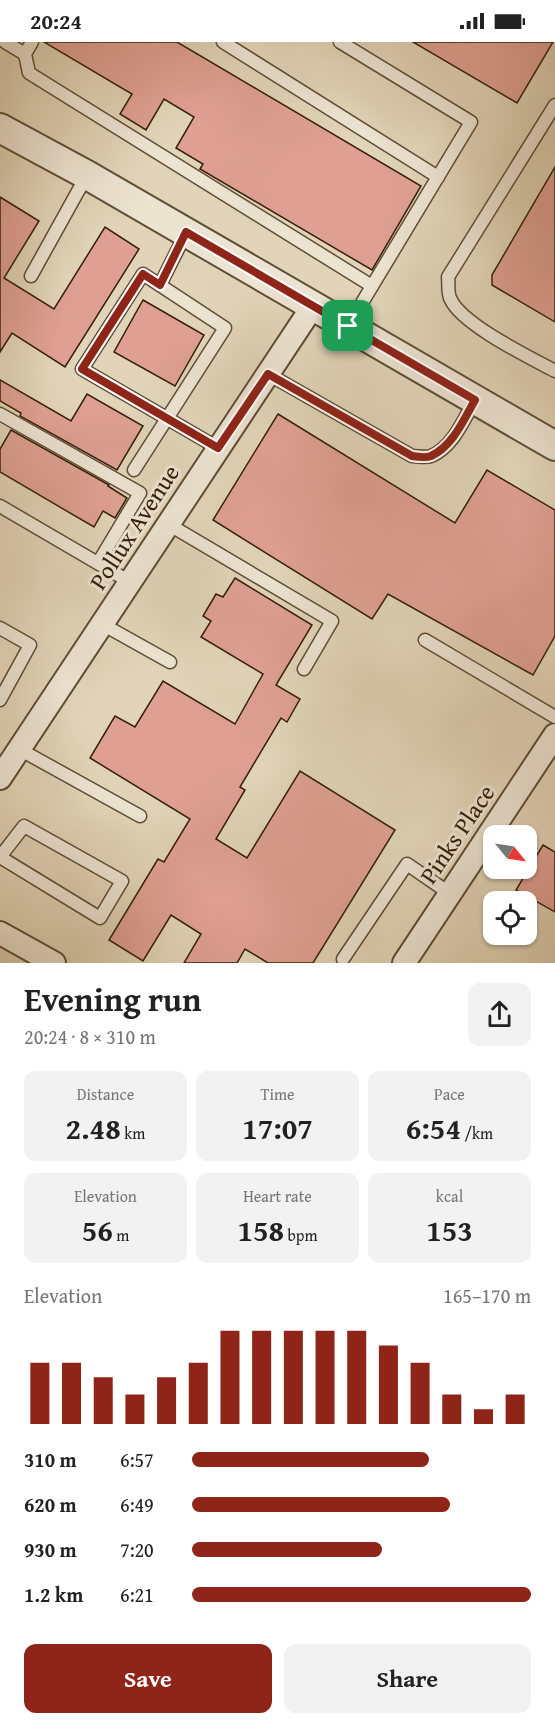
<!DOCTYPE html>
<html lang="en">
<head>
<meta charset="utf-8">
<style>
  :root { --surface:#fff; --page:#f2f2f2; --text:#222; --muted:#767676; --accent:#8f2418 }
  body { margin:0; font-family:"Gentium Book Plus",serif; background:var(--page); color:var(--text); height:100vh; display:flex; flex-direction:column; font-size:22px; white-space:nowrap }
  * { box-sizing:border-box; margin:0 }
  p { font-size:20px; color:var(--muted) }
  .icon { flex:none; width:33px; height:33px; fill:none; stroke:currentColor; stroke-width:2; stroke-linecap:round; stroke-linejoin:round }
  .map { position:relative; height:921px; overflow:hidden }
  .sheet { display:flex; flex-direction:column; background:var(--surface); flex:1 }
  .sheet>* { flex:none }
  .needle { width:39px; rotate:120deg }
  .fabs { position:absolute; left:483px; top:783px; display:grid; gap:12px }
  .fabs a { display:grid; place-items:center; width:54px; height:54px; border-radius:12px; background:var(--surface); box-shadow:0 2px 4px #0004; font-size:30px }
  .pin { position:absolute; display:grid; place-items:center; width:51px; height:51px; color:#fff; margin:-26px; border-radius:12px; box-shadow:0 3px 9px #0006 }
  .round { display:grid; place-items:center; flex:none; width:63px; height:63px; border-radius:12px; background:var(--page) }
  .head { display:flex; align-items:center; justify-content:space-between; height:102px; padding:0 24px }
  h1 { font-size:33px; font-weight:800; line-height:45px }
  .stats { display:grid; grid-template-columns:repeat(3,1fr); gap:9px; height:102px; padding:6px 24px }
  .stats div { display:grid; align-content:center; border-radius:12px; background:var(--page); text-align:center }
  .stats b { font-size:30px; font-weight:800 }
  .stats small { font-size:16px; font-weight:400 }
  .stats p { font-size:16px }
  .chart { height:168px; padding:12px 24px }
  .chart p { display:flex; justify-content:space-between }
  .chart svg { width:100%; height:108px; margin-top:6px; stroke:var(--accent); stroke-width:6 }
  .primary-button { display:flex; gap:12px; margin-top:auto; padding:12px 24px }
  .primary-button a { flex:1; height:69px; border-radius:12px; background:var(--accent); color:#fff; font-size:24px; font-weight:800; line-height:69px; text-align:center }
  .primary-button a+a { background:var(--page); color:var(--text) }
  ul { padding:0 24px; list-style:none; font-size:20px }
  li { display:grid; grid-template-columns:96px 72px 1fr; align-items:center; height:45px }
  li i { height:15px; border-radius:8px; background:var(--accent) }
  .status { display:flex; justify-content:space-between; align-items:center; height:42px; padding:0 30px; background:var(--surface); direction:ltr }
  .status svg { height:16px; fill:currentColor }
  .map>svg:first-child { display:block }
  .building { fill:#dfa093; stroke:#342009; stroke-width:1.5 }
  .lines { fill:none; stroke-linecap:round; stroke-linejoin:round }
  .service-casing { stroke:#5f4d35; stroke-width:15 }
  .minor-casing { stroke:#5f4d35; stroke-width:26 }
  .tertiary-casing { stroke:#5f4d35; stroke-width:32 }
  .service { stroke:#ece3d1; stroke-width:12 }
  .minor { stroke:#ece3d1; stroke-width:22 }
  .tertiary { stroke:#ece3d1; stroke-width:28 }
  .route-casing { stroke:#fff; stroke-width:12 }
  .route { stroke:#8f2418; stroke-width:8 }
  .labels { text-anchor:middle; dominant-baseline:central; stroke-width:6; stroke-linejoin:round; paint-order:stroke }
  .street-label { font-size:24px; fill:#342009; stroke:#ece3d1 }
</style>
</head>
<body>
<div class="status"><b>20:24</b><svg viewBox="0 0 49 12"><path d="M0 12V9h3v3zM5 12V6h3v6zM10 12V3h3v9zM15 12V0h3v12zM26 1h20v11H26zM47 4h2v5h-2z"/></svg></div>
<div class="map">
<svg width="555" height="921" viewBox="0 0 555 921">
  <rect width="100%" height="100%" fill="#e1d4b8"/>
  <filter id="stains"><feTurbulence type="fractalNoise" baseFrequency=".00333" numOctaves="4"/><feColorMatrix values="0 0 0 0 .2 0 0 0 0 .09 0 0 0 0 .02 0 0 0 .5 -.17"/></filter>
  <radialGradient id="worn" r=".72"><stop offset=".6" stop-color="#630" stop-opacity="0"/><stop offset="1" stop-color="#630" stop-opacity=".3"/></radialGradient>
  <g class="building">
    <polygon points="44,0 177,0 421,144 372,228 200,127 203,122 176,106 194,75 164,57 146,88 120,72 132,52"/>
    <polygon points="413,0 553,0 517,61"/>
    <polygon points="555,125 555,280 492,243 492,233"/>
    <polygon points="0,155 39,179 4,236 54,267 105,185 139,207 65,325 12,291 0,310"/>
    <polygon points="143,258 204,293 175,344 114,310"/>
    <polygon points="0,338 71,379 87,352 143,384 117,428 20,374 21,371 0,359"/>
    <polygon points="278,372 455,481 487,428 555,468 555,594 533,633 388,552 372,577 213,478"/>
    <polygon points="11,388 109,443 108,444 127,456 115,476 103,469 94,485 0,430 0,407"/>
    <polygon points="235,536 312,583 276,643 300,657 287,680 281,676 240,745 245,748 216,797 247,816 300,729 395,788 313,921 268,921 245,907 237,921 184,921 201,892 171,873 143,919 109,898 158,817 164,820 190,777 90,716 115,674 135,685 163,639 235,682 263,632 201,595 211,579 203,574 216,552 223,555"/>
    <polygon points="543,803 555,810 555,870 516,848"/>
  </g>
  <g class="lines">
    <g class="service-casing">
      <g id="service">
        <polyline points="5,0 25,12"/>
        <polyline points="32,0 25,12 29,31 372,244"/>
        <polyline points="223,0 438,135"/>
        <polyline points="340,0 471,80 348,284"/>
        <path d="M 555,63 L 448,235 C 449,242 447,252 451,258 C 463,283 529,315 555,329"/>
        <polyline points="31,234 87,133"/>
        <polyline points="160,243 186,191"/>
        <path d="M 268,332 L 412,414 C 418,414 426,416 431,414 C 453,405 464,377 475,358"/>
        <polyline points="0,372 140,451 98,521"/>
        <polyline points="134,428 225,286 143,232 82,327 218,406"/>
        <polyline points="0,464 130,540"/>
        <polyline points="168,482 332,579 304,627"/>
        <polyline points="102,582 170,620"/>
        <polyline points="0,586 30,603 0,658"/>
        <polyline points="425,598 555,675"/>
        <polyline points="19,707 140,774"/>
        <polygon points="24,784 122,839 100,876 0,815"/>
        <polyline points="343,917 407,822 449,851"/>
      </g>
    </g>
    <g class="minor-casing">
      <g id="minor">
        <polyline points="0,736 313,264"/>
        <polyline points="0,891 54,921"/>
        <polyline points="404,921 555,693"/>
      </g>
    </g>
    <g class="tertiary-casing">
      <polyline id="tertiary" points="0,86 87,133 555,404"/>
    </g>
    <use href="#service" class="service"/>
    <use href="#minor" class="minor"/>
    <use href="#tertiary" class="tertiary"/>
  </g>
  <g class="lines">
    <g class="route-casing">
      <path id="route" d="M 186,190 L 475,358 C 464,377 453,404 431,414 C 426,416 418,415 412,414 L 268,332 L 218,406 L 82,327 L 143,232 L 160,243 Z"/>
    </g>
    <use href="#route" class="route"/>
  </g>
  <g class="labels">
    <g class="street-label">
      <text transform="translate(134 485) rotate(-57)">Pollux Avenue</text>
      <text transform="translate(457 792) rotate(-56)">Pinks Place</text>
    </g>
  </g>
  <rect width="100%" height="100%" filter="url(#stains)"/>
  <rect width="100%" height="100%" fill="url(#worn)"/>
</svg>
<div class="fabs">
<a><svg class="needle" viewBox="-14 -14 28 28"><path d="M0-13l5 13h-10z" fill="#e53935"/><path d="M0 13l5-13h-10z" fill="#767676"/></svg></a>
<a><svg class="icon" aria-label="locate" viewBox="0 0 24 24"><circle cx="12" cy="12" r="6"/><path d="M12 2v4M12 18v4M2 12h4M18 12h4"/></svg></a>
</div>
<div class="pin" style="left:348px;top:284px;background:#1e9e55"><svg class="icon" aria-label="arrive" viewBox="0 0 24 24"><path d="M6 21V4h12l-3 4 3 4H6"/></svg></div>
</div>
<section class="sheet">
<div class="head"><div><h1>Evening run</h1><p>20:24 · 8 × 310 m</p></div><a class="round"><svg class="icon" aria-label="share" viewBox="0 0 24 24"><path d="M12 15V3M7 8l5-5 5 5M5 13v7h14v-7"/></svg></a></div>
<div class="stats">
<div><p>Distance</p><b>2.48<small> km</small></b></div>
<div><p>Time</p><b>17:07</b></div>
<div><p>Pace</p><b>6:54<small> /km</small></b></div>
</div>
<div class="stats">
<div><p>Elevation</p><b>56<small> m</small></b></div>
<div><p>Heart rate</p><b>158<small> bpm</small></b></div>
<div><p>kcal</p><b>153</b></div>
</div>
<div class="chart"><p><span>Elevation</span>165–170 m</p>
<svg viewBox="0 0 160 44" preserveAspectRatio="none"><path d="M5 44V19M15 44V19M25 44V25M35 44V32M45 44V25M55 44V19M65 44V6M75 44V6M85 44V6M95 44V6M105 44V6M115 44V12M125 44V19M135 44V32M145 44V38M155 44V32"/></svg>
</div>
<ul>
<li><b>310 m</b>6:57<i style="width:70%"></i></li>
<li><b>620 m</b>6:49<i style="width:76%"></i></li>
<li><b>930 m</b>7:20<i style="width:56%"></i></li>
<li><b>1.2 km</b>6:21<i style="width:100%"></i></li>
</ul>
<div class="primary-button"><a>Save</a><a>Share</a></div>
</section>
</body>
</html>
